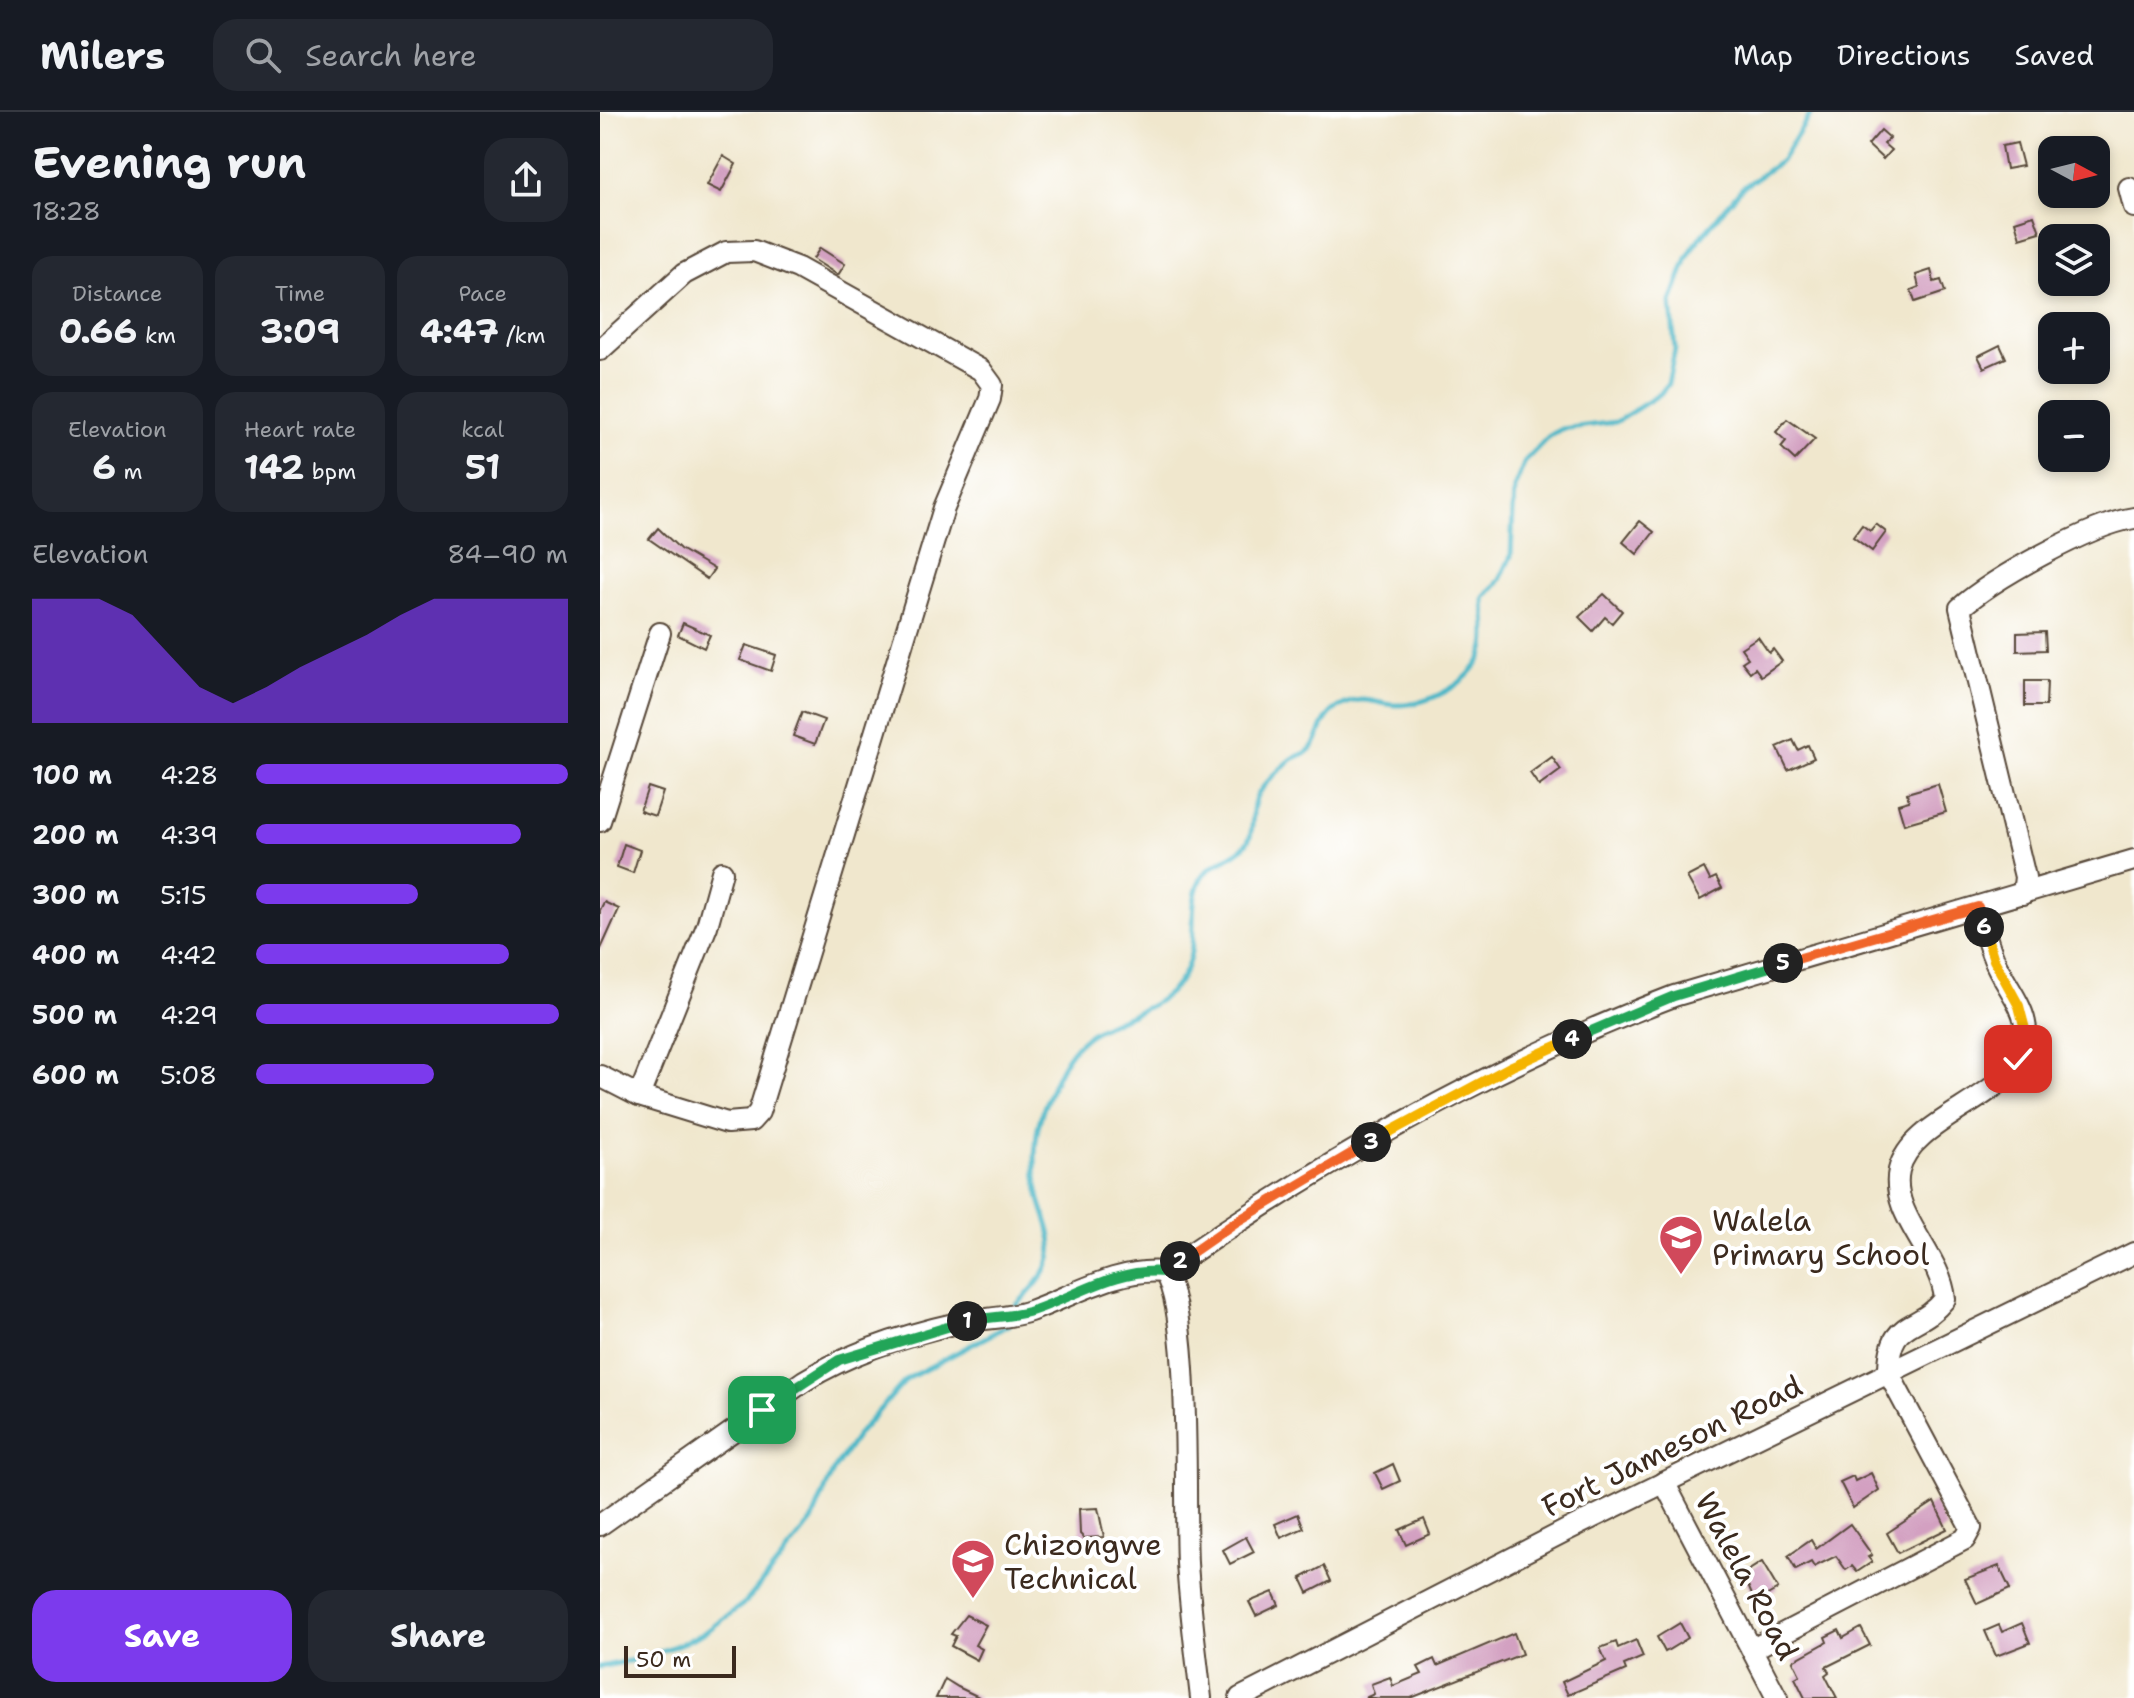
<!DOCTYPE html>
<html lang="en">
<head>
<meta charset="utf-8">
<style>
  :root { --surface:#171b24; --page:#242831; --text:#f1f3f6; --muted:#9ea1a6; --line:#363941; --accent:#7c3aed }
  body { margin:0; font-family:"Shantell Sans",sans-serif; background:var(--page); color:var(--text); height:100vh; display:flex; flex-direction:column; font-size:30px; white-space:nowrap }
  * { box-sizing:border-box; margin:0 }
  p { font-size:26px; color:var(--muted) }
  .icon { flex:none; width:44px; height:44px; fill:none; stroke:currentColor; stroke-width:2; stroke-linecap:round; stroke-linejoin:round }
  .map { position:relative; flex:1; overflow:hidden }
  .drawer { display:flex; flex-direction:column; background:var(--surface); width:600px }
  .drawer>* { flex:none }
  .needle { width:52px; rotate:97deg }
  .tools { position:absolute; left:1438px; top:24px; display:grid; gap:16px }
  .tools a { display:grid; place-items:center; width:72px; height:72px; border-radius:16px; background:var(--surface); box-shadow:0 4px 12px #0003; font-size:40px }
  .scale { position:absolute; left:24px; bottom:20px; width:112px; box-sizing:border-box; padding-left:8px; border:4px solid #3b2a1e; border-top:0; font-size:22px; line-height:28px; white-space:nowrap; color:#3b2a1e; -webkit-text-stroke:6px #fff; paint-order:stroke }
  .pin { position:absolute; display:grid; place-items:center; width:68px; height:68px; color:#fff; margin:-34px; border-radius:16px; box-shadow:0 4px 12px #0006 }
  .km { position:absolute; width:40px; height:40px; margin:-20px; border-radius:50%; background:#222; color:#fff; font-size:22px; line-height:40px; text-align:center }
  .round { display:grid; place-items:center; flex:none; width:84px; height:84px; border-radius:24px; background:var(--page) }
  .summary { display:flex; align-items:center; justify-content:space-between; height:136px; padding:0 32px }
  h1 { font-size:44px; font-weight:700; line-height:60px }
  .metrics { display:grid; grid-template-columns:repeat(3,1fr); gap:12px; height:136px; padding:8px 32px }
  .metrics div { display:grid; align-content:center; border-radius:20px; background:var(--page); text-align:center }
  .metrics b { font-size:34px; font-weight:700 }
  .metrics small { font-size:22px; font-weight:400 }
  .metrics p { font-size:22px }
  .chart { height:224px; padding:16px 32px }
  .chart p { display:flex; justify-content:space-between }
  .chart svg { width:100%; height:144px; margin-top:8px; fill:var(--accent); opacity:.7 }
  .action { display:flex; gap:16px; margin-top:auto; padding:16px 32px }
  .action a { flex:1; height:92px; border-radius:24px; background:var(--accent); color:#fff; font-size:32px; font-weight:700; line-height:92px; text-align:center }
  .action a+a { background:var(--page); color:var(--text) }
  ul { padding:0 32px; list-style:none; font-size:26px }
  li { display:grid; grid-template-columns:128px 96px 1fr; align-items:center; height:60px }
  li i { height:20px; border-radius:10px; background:var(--accent) }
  header { display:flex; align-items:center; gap:48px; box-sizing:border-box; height:112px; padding:0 40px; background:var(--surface); border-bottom:2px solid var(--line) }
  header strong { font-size:38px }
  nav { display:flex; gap:44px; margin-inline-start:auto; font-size:28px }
  .search { width:560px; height:72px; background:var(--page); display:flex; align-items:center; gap:20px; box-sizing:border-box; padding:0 28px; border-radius:24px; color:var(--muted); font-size:30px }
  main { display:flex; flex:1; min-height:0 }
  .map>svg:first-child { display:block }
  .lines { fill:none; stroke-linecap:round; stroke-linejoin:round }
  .stream { stroke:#4bb7c7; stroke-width:5 }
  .building { fill:#d3a0c1 }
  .minor-casing { stroke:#564638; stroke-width:24 }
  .minor { stroke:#fff; stroke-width:20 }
  .split-1-casing { stroke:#fff; stroke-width:16 }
  .split-2-casing { stroke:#fff; stroke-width:16 }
  .split-3-casing { stroke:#fff; stroke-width:16 }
  .split-4-casing { stroke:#fff; stroke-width:16 }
  .split-5-casing { stroke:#fff; stroke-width:16 }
  .split-6-casing { stroke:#fff; stroke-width:16 }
  .split-7-casing { stroke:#fff; stroke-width:16 }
  .split-1 { stroke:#22a559; stroke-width:10 }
  .split-2 { stroke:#22a559; stroke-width:10 }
  .split-3 { stroke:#f0652b; stroke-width:10 }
  .split-4 { stroke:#f5b400; stroke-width:10 }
  .split-5 { stroke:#22a559; stroke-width:10 }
  .split-6 { stroke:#f0652b; stroke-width:10 }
  .split-7 { stroke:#f5b400; stroke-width:10 }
  .labels { text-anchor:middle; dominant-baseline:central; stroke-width:8; stroke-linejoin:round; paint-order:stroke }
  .poi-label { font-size:30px; fill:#3b2a1e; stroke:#fff; text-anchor:start }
  .street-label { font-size:30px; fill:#3b2a1e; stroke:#fff }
</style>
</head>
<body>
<header>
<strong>Milers</strong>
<div class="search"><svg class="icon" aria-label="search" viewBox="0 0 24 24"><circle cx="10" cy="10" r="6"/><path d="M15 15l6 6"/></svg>Search here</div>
<nav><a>Map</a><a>Directions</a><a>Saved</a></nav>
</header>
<main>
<section class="drawer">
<div class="summary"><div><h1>Evening run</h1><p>18:28</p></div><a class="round"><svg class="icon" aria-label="share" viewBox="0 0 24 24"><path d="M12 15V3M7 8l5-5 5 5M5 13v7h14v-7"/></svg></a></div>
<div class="metrics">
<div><p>Distance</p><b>0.66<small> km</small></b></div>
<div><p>Time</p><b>3:09</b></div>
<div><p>Pace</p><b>4:47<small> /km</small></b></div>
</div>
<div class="metrics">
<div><p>Elevation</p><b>6<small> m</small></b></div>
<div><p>Heart rate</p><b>142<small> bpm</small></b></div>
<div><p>kcal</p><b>51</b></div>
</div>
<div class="chart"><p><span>Elevation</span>84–90 m</p>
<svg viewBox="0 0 160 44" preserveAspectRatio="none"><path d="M0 44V6L10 6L20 6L30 11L40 22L50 33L60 38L70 33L80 27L90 22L100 17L110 11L120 6L130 6L140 6L150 6L160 6V44z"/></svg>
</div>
<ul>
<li><b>100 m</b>4:28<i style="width:100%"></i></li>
<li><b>200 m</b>4:39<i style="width:85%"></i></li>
<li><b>300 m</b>5:15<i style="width:52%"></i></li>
<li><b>400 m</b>4:42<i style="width:81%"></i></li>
<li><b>500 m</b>4:29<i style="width:97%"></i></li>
<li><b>600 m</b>5:08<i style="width:57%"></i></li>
</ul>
<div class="action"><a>Save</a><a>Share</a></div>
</section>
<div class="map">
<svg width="1534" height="1586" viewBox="0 0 1534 1586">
  <rect width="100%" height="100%" fill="#fff"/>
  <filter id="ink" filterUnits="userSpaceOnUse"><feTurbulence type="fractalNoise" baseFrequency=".0125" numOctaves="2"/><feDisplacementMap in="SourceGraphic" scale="16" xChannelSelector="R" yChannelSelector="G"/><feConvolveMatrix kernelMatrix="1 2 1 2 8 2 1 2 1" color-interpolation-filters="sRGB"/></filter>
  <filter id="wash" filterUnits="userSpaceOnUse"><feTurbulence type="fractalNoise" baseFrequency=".006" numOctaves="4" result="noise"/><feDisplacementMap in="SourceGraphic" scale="32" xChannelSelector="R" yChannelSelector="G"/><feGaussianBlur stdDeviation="1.8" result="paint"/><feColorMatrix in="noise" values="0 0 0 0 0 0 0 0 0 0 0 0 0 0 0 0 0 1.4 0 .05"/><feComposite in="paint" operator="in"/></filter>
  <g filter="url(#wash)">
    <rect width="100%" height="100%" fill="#f0e7cd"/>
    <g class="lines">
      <g class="stream">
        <path d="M 416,1194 C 429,1180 445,1166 450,1146 C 456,1125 445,1107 440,1087 C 433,1060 433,1025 443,998 C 453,972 463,943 485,926 C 513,904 556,901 578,871 C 604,836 584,800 601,766 C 610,750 638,746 648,729 C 656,716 649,696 658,682 C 665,671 681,656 691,648 C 696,644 703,643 707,640 C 723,628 717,605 743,593 C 766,582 774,592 795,593 C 827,595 879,568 885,534 C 888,519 884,501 884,486 L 900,468 L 911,444 L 914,376 L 925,349 L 948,325 L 961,317 L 1016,310 L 1060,282 L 1068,272 L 1075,237 L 1071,190 L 1087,146 L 1096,131 L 1142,76 L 1181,49 L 1212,0"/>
        <polyline points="0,1555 43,1546 85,1530 107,1519 146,1490 212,1409 233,1359 258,1322 307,1267 409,1213"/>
      </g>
    </g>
    <g id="blocks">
      <g class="building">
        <polygon points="1281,18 1290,26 1284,32 1291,38 1283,47 1268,33"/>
        <polygon points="1417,31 1423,54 1406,57 1402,34"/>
        <polygon points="123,44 136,52 121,80 107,73"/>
        <polygon points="1434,103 1440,120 1420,126 1415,109"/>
        <polygon points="220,136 245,152 238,163 213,147"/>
        <polygon points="1331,158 1334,170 1341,168 1345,180 1315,190 1311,178 1319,175 1316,163"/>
        <polygon points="1400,233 1406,246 1384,256 1378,244"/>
        <polygon points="1187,307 1215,327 1195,348 1181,335 1186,329 1176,320"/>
        <polygon points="1040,409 1054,420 1037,442 1023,430"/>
        <polygon points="1276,412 1286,420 1272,439 1253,425 1262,413 1270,419"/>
        <polygon points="58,416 80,437 114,457 107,467 49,427"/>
        <polygon points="1004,482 1022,499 1012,511 1005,505 993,519 979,505"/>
        <polygon points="83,511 110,523 104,536 78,523"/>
        <polygon points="1445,520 1446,538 1417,539 1417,521"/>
        <polygon points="1158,525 1169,541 1173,537 1182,549 1161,564 1155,556 1150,560 1142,550 1148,546 1141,536"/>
        <polygon points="146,533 176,543 171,559 140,548"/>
        <polygon points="1425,569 1447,569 1446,594 1425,594"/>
        <polygon points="202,600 224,608 215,632 193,624"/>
        <polygon points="1193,628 1198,638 1208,633 1214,646 1188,658 1177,635"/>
        <polygon points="952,645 961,658 939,674 930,661"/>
        <polygon points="1338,672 1346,700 1304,712 1298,692 1309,689 1307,681"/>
        <polygon points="48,675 63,680 55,704 40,699"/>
        <polygon points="24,732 40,738 33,761 17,755"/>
        <polygon points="1104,756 1110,768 1116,765 1122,776 1100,788 1087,765"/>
        <polygon points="4,790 19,797 0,839 0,798"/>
        <polygon points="793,1352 800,1369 783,1377 775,1361"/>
        <polygon points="1271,1361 1279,1378 1253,1396 1240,1370 1253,1364 1255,1369"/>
        <polygon points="1334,1390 1347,1417 1298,1441 1287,1421"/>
        <polygon points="498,1396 504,1425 484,1426 480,1422 479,1397"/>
        <polygon points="698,1402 704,1416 681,1426 675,1412"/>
        <polygon points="824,1407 830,1422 806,1433 799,1418"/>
        <polygon points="1250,1412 1272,1443 1268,1445 1272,1450 1257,1460 1252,1454 1246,1458 1236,1444 1214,1455 1211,1450 1196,1458 1188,1444 1211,1428 1216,1437"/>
        <polygon points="646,1425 654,1440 630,1452 623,1438"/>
        <polygon points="1162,1450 1178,1477 1155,1490 1143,1462"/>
        <polygon points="724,1454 731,1469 708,1481 701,1466"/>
        <polygon points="1399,1454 1410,1477 1377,1492 1365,1467"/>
        <polygon points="673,1480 679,1493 656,1504 649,1490"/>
        <polygon points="366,1503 386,1513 375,1533 382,1537 377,1548 351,1534 356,1524 351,1522"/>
        <polygon points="1080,1511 1088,1526 1065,1540 1057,1525"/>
        <polygon points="1422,1511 1430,1531 1396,1544 1385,1519 1399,1513 1402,1520"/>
        <polygon points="1261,1516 1270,1533 1226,1555 1229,1560 1225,1563 1237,1586 1205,1586 1195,1566 1200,1563 1193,1549 1227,1530 1225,1525 1239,1518 1243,1526"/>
        <polygon points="914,1521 922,1542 811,1586 765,1586 774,1582 771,1572 790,1565 793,1574 822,1562 818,1555 834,1547 837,1554"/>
        <polygon points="1036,1528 1043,1545 1024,1553 1026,1558 968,1583 962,1570 1006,1549 1000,1536 1016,1530 1018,1536"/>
        <polygon points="345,1567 358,1575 381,1586 336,1586"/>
      </g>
    </g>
  </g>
  <g filter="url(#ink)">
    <use href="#blocks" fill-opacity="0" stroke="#564638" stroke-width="2"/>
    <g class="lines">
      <g class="minor-casing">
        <g id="minor">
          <polyline points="1529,76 1534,95"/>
          <polyline points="0,238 84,162 126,140 154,139 198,156 381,258 392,273 390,287 344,396 159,1000 151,1009 127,1011 39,984"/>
          <polyline points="0,709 60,521"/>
          <path d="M 1423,782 L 1425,765 L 1360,496 C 1394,466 1489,413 1534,406"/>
          <polyline points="0,964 39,984 107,814 122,760"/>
          <path d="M 564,1160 C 722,1050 894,952 1074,884 L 1534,748"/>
          <polyline points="1064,1370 1177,1586"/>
          <path d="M 0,1413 L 204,1269 C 251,1240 304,1223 358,1211 C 381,1206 408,1207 430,1199 C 472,1184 519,1155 564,1160 C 592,1201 584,1391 587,1451 C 590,1496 596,1541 601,1586"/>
          <path d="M 1153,1537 L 1365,1427 L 1371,1416 L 1289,1262 C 1288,1204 1317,1222 1345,1187 C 1341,1142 1289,1103 1299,1058 C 1313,1000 1429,985 1426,919 C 1425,893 1403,871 1394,847 C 1387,831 1383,812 1378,795"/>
          <polyline points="640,1586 967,1418 1534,1141"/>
        </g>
      </g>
      <use href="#minor" class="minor"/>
    </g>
  </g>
  <g class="lines" filter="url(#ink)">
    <g class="split-1-casing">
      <polyline id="split-1" points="162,1298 239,1248 367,1209"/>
    </g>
    <g class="split-2-casing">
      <path id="split-2" d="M 367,1209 C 386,1205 409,1205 428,1200 C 472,1187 516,1155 564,1160 L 580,1149"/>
    </g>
    <g class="split-3-casing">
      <polyline id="split-3" points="580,1149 636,1110 771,1030"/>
    </g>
    <g class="split-4-casing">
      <polyline id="split-4" points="771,1030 912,954 972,927"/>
    </g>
    <g class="split-5-casing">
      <polyline id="split-5" points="972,927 1074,884 1183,851"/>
    </g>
    <g class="split-6-casing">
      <polyline id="split-6" points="1183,851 1378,795 1384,815"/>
    </g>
    <g class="split-7-casing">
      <polyline id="split-7" points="1384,815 1394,848 1419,894 1426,921 1418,947"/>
    </g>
    <use href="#split-1" class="split-1"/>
    <use href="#split-2" class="split-2"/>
    <use href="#split-3" class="split-3"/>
    <use href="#split-4" class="split-4"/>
    <use href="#split-5" class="split-5"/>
    <use href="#split-6" class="split-6"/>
    <use href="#split-7" class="split-7"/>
  </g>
  <defs>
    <g id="school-pin" transform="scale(2.3)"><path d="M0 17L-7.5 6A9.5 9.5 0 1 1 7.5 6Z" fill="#d1495b" stroke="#fff"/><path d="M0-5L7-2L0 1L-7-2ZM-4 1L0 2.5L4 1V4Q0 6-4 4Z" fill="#fff"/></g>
  </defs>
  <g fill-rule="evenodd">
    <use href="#school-pin" x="1081" y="1125"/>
    <use href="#school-pin" x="373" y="1449"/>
  </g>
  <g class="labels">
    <g class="poi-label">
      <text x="1112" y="1108">Walela<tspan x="1112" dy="34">Primary School</tspan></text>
      <text x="404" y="1432">Chizongwe<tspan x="404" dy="34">Technical</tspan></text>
    </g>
    <g class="street-label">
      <text transform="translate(1072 1334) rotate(-26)">Fort Jameson Road</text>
      <text transform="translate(1147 1464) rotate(62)">Walela Road</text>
    </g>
  </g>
</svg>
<div class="tools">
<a><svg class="needle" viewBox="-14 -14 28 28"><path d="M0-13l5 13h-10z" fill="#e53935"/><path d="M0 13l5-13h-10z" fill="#9ea1a6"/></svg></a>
<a><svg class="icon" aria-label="layers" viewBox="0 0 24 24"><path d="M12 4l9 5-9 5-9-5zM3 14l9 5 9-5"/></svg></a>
<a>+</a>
<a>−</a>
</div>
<div class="scale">50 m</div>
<div class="pin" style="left:162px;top:1298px;background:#1e9e55"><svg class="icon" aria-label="arrive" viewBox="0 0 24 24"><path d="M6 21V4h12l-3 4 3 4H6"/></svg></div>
<div class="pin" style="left:1418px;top:947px;background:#d93025"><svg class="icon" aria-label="check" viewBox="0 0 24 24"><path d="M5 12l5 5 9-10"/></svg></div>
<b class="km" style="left:367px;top:1209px">1</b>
<b class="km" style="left:580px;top:1149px">2</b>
<b class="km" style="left:771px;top:1030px">3</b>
<b class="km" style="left:972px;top:927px">4</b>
<b class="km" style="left:1183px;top:851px">5</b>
<b class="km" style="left:1384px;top:815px">6</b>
</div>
</main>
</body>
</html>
